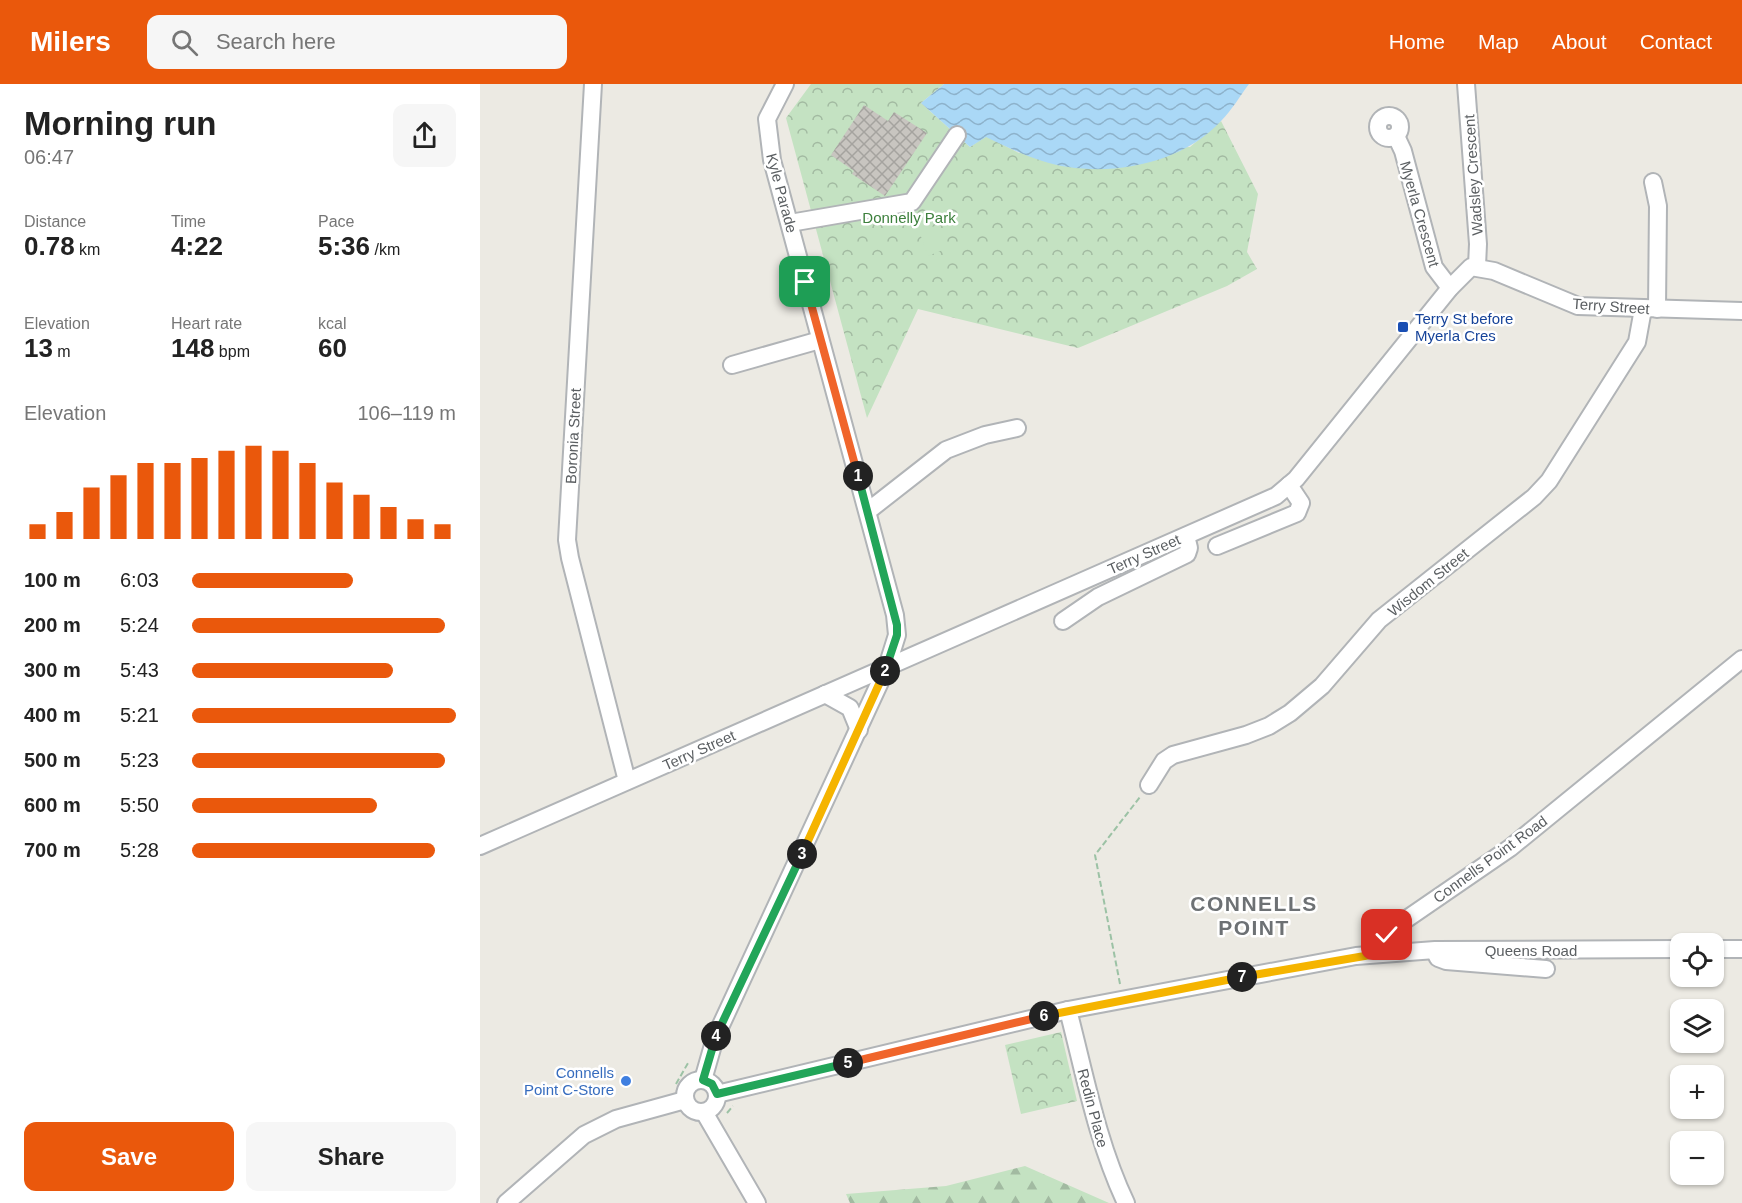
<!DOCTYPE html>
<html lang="en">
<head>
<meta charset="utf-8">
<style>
  :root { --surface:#fff; --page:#f6f6f6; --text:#222; --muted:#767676; --accent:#ea580c }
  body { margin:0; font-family:Arial,sans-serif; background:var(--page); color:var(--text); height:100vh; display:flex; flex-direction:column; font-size:22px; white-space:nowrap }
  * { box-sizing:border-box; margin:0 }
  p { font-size:20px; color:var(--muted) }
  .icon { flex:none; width:33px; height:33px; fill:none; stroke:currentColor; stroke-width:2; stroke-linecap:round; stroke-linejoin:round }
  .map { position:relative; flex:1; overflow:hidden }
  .sheet { display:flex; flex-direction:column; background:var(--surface); width:480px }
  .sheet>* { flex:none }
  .tools { position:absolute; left:1190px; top:849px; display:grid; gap:12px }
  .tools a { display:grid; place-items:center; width:54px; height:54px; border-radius:12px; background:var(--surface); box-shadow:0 2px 4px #0004; font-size:30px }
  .pin { position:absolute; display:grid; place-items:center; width:51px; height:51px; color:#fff; margin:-26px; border-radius:12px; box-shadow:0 3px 9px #0006 }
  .km { position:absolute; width:30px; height:30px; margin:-15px; border-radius:50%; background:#222; color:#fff; font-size:16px; line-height:30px; text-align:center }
  .round { display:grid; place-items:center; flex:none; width:63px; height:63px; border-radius:12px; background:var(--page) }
  .head { display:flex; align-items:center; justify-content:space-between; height:102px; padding:0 24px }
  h1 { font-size:33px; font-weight:700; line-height:45px }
  .metrics { display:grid; grid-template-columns:repeat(3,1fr); gap:9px; height:102px; padding:6px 24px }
  .metrics div { display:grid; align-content:center }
  .metrics b { font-size:26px; font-weight:700 }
  .metrics small { font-size:16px; font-weight:400 }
  .metrics p { font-size:16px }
  .chart { height:168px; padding:12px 24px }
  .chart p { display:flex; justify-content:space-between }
  .chart svg { width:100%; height:108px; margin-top:6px; stroke:var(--accent); stroke-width:6 }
  .button { display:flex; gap:12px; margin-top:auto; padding:12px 24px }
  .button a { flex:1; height:69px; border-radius:12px; background:var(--accent); color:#fff; font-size:24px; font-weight:700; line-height:69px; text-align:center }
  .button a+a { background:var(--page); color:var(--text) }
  ul { padding:0 24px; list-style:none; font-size:20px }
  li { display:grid; grid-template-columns:96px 72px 1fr; align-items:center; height:45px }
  li i { height:15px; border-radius:8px; background:var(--accent) }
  header { display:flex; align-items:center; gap:36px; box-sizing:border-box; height:84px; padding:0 30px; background:var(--accent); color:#fff }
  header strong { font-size:28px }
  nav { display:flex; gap:33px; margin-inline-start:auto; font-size:21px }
  .search { width:420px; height:54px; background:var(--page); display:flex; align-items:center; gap:15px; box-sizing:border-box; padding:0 21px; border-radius:12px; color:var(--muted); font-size:22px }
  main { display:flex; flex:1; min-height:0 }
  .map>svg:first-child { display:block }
  .forest { fill:url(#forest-firs) }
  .park { fill:url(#park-crowns) }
  .garden { fill:#c4e2c2 }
  .water { fill:url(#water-waves) }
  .building { fill:url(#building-cross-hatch) }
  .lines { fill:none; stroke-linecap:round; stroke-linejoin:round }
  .minor-casing { stroke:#b1b4b7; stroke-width:20 }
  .path { stroke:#9cc2a5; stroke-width:2; stroke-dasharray:6 3; stroke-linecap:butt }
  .minor { stroke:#fff; stroke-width:16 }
  .split-1-casing { stroke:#fff; stroke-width:12 }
  .split-2-casing { stroke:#fff; stroke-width:12 }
  .split-3-casing { stroke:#fff; stroke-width:12 }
  .split-4-casing { stroke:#fff; stroke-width:12 }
  .split-5-casing { stroke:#fff; stroke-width:12 }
  .split-6-casing { stroke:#fff; stroke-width:12 }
  .split-7-casing { stroke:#fff; stroke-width:12 }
  .split-8-casing { stroke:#fff; stroke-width:12 }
  .split-1 { stroke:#f0652b; stroke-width:8 }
  .split-2 { stroke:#22a559; stroke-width:8 }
  .split-3 { stroke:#f5b400; stroke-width:8 }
  .split-4 { stroke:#22a559; stroke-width:8 }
  .split-5 { stroke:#22a559; stroke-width:8 }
  .split-6 { stroke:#f0652b; stroke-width:8 }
  .split-7 { stroke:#f5b400; stroke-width:8 }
  .split-8 { stroke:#f5b400; stroke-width:8 }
  .transit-dot { fill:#1a4fb4; stroke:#fff; stroke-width:2 }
  .shop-dot { fill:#3f7fe0; stroke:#fff; stroke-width:2 }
  .labels { text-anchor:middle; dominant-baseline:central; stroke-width:5; stroke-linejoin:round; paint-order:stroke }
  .street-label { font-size:15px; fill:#5b5f62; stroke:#fff }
  .park-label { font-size:15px; fill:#3d803d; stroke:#fff }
  .transit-label { font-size:15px; fill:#164399; stroke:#fff; text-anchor:start }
  .shop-label { font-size:15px; fill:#366cbe; stroke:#fff; text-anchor:end }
  .district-label { font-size:21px; font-weight:bold; letter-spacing:1.5px; fill:#6d7174; stroke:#fff }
</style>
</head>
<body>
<header>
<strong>Milers</strong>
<div class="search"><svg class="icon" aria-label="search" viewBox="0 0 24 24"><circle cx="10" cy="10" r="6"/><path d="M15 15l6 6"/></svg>Search here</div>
<nav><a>Home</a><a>Map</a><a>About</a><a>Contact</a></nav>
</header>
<main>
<section class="sheet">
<div class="head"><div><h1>Morning run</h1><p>06:47</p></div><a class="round"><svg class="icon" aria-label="share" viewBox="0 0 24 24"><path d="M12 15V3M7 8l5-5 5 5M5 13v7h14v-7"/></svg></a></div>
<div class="metrics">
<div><p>Distance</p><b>0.78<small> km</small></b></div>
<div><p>Time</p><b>4:22</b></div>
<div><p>Pace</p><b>5:36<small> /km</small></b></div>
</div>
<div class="metrics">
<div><p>Elevation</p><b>13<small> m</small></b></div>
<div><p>Heart rate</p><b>148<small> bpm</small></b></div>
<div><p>kcal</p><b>60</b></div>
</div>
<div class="chart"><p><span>Elevation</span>106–119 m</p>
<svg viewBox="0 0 160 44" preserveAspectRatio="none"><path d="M5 44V38M15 44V33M25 44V23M35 44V18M45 44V13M55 44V13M65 44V11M75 44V8M85 44V6M95 44V8M105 44V13M115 44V21M125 44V26M135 44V31M145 44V36M155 44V38"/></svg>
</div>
<ul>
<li><b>100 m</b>6:03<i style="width:61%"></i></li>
<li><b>200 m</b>5:24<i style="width:96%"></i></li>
<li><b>300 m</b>5:43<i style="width:76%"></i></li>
<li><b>400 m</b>5:21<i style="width:100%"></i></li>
<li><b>500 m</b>5:23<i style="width:96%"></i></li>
<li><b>600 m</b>5:50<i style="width:70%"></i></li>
<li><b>700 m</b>5:28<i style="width:92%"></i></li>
</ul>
<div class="button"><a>Save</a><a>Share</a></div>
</section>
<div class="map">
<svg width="1262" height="1119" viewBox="0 0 1262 1119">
  <defs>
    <pattern id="forest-firs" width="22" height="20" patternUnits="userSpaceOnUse" patternTransform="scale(1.5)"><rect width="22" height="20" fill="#c4e2c2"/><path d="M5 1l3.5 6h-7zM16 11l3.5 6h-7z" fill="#a2baa1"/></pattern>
    <pattern id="park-crowns" width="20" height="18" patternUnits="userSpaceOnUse" patternTransform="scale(1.5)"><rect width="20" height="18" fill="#c4e2c2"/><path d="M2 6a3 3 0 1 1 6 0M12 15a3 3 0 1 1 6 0" fill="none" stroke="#a2baa1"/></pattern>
    <pattern id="water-waves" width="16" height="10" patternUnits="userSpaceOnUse" patternTransform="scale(1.5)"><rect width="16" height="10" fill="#aad8f6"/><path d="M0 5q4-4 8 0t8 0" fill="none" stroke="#8db2cb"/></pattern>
    <pattern id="building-cross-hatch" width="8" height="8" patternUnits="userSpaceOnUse" patternTransform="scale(1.5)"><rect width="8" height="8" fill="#c8c5c0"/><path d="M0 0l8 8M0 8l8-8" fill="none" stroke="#a5a39f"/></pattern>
  </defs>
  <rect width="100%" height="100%" fill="#eceae3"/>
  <polygon class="forest" points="545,1082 629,1119 370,1119 366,1110 466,1102"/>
  <g class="park">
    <polygon points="331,0 464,0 441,19 490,63 506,52 539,69 710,63 741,37 778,110 767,168 777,185 747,202 598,264 438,225 387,334 306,34"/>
    <polygon points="581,948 597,1017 541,1030 525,961"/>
  </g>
  <polygon class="garden" points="455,142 463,166 448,172 439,147"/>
  <path class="water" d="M 464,0 L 769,0 C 760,12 752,26 741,37 C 704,77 641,91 588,83 C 559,79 531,65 506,53 L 490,63 L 441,19 Z"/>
  <polygon class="building" points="384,21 408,37 414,28 447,49 405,112 372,90 374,87 351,71"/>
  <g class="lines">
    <g class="minor-casing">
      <g id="minor">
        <polyline points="113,0 87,456 90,474 147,697"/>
        <polyline points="986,0 998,160 997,182"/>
        <circle cx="909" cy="43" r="11"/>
        <polyline points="916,52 923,67 954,183 970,204"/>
        <polyline points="1173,98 1178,122 1177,225"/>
        <polyline points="310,139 432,118 477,51"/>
        <polyline points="252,281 340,256"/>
        <polyline points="388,427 466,366 505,351 537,344"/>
        <polyline points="737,462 817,429 821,419 809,401"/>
        <polyline points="583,537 618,513 707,470 709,464 706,452"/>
        <polyline points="345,610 370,624 379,646"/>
        <polyline points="669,701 684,677 693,671 766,651 789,642 810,629 842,602 899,536 1054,413 1069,397 1157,258 1163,225"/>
        <polyline points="0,762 796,412 816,395 970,204 991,183 1014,187 1098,222 1262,227"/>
        <polyline points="1233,865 1262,865"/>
        <polyline points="955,868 958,874 966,877 1066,885"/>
        <polyline points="902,869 904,855 915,843 1030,764 1262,575"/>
        <path d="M 588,926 C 605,991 617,1058 646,1119"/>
        <circle cx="221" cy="1012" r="16"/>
        <polyline points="223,996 235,954 407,583 417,551 415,531 292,76 287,35 305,0"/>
        <polyline points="237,1010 588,926 876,872 955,866 1200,865"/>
        <polyline points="224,1028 277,1119"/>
        <polyline points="26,1119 104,1051 136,1035 205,1016"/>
      </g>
    </g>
    <g class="path">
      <polyline points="640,900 615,771 660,713"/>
      <polyline points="196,1000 208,979"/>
      <polyline points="247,1029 253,1022"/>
    </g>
    <use href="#minor" class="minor"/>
  </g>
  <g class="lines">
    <g class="split-1-casing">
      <polyline id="split-1" points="325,198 378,392"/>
    </g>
    <g class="split-2-casing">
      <polyline id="split-2" points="378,392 417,541 417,551 405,587"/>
    </g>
    <g class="split-3-casing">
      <polyline id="split-3" points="322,770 405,587"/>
    </g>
    <g class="split-4-casing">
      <polyline id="split-4" points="236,952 322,770"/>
    </g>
    <g class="split-5-casing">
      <polyline id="split-5" points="236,952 223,996 232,1000 237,1010 368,979"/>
    </g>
    <g class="split-6-casing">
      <polyline id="split-6" points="368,979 564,932"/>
    </g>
    <g class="split-7-casing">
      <polyline id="split-7" points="564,932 762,893"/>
    </g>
    <g class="split-8-casing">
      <polyline id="split-8" points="762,893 902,869 907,851"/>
    </g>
    <use href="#split-1" class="split-1"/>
    <use href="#split-2" class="split-2"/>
    <use href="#split-3" class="split-3"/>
    <use href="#split-4" class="split-4"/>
    <use href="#split-5" class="split-5"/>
    <use href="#split-6" class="split-6"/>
    <use href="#split-7" class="split-7"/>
    <use href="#split-8" class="split-8"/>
  </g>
  <rect class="transit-dot" x="917" y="237" width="12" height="12" rx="3"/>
  <circle class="shop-dot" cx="146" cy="997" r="6"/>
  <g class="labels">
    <g class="street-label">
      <text transform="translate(993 91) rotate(-94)">Wadsley Crescent</text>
      <text transform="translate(302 109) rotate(75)">Kyle Parade</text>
      <text transform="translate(940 130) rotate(74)">Myerla Crescent</text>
      <text transform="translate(1131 222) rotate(4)">Terry Street</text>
      <text transform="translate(93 352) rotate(-87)">Boronia Street</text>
      <text transform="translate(664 470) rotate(-24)">Terry Street</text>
      <text transform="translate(948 498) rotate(-39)">Wisdom Street</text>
      <text transform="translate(219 666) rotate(-24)">Terry Street</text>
      <text transform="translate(1010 775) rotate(-36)">Connells Point Road</text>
      <text x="1051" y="866">Queens Road</text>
      <text transform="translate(613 1024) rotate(75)">Redin Place</text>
    </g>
    <g class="park-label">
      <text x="429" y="133">Donnelly Park</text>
    </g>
    <g class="transit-label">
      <text x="935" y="234">Terry St before<tspan x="935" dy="17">Myerla Cres</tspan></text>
    </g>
    <g class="shop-label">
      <text x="134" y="988">Connells<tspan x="134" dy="17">Point C-Store</tspan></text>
    </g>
    <g class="district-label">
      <text x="774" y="819">CONNELLS<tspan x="774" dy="24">POINT</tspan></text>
    </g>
  </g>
</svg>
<div class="tools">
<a><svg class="icon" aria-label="locate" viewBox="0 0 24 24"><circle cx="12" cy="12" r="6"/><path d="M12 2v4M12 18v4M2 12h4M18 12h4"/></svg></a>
<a><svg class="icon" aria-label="layers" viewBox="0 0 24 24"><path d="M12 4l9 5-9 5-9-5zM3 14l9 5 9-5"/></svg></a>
<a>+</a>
<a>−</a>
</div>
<div class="pin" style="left:325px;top:198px;background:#1e9e55"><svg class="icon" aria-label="arrive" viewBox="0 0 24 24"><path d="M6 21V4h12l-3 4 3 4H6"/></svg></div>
<div class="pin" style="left:907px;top:851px;background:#d93025"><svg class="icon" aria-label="check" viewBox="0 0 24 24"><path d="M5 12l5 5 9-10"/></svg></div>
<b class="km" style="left:378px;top:392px">1</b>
<b class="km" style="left:405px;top:587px">2</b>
<b class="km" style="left:322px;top:770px">3</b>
<b class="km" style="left:236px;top:952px">4</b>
<b class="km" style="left:368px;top:979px">5</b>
<b class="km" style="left:564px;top:932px">6</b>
<b class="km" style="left:762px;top:893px">7</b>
</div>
</main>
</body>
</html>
